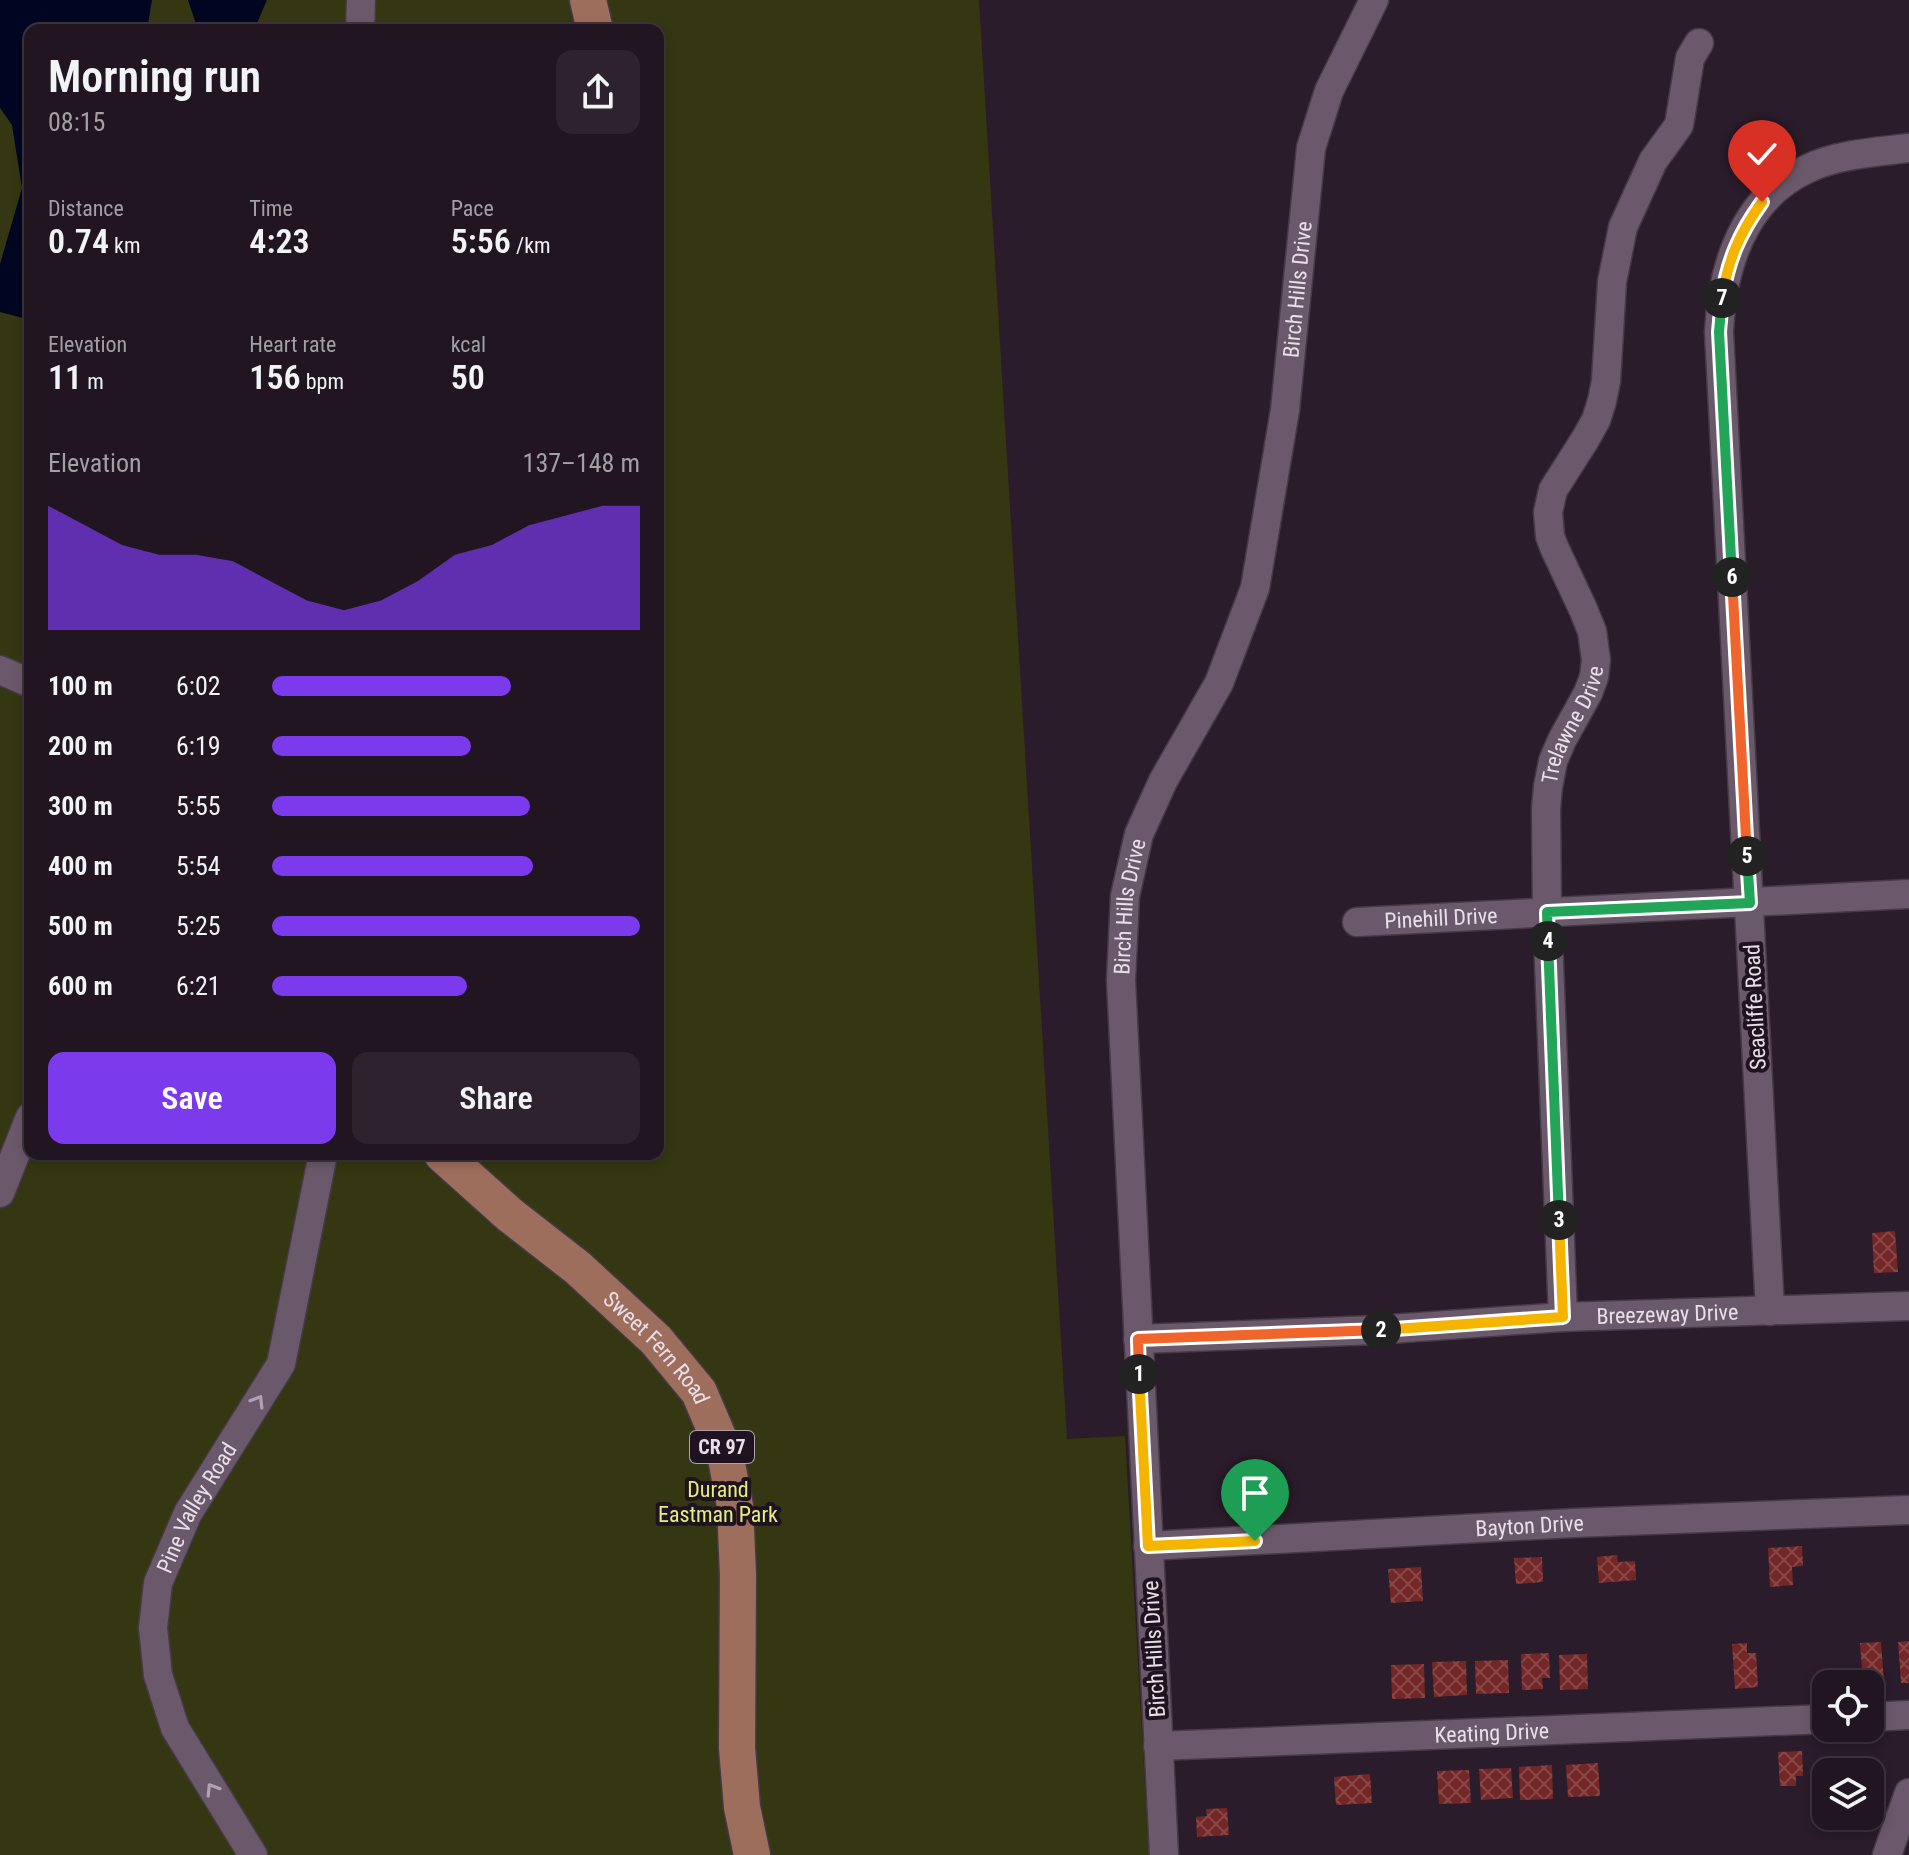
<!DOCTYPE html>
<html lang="en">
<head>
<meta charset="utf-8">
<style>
  :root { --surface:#201520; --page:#2d222d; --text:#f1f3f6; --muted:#a29fa5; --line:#3d343e; --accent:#7c3aed }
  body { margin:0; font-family:"Roboto Condensed",sans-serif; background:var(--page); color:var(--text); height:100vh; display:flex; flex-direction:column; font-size:30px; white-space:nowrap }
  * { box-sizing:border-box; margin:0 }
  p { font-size:26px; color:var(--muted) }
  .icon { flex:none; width:44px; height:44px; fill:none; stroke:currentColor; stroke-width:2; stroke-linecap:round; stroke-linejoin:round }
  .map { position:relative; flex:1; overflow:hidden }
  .side { position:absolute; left:24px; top:24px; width:640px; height:1136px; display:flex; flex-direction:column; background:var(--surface); border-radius:16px; box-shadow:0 4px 12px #0003,0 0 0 2px var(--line) }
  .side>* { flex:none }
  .controls { position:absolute; left:1812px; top:1670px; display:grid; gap:16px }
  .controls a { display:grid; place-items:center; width:72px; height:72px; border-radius:16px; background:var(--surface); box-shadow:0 4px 12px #0003,0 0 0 2px var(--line); font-size:40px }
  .pin { position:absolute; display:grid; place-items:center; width:68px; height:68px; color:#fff; margin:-82px -34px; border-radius:50% 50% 50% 0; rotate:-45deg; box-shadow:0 0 8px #0007 }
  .pin .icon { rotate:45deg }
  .km { position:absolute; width:40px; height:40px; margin:-20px; border-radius:50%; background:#222; color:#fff; font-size:22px; line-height:40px; text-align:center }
  .round { display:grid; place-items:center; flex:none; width:84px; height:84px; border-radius:16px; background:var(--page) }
  .overview { display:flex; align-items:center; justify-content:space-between; height:136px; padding:0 24px }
  h1 { font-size:44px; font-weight:600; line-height:60px }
  .metrics { display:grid; grid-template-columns:repeat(3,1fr); gap:12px; height:136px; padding:8px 24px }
  .metrics div { display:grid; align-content:center }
  .metrics b { font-size:34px; font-weight:600 }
  .metrics small { font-size:22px; font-weight:400 }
  .metrics p { font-size:22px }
  .chart { height:224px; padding:16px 24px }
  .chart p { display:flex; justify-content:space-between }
  .chart svg { width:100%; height:144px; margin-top:8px; fill:var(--accent); opacity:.7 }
  .action { display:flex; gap:16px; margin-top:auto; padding:16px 24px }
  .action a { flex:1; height:92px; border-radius:16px; background:var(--accent); color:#fff; font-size:32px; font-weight:600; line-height:92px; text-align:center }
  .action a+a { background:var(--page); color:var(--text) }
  ul { padding:0 24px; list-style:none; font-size:26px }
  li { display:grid; grid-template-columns:128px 96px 1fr; align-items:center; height:60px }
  li i { height:20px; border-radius:10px; background:var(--accent) }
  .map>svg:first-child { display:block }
  .park { fill:#343711; fill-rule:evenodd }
  .water { fill:#000621 }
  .building { fill:url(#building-cross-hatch) }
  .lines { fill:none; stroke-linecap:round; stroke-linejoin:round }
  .minor-casing { stroke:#463a46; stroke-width:31 }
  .major-casing { stroke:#463a46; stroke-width:39 }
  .minor { stroke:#6a596a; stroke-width:28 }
  .major { stroke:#9e6e5d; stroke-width:36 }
  .oneway { stroke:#b0a3b0 }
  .split-1-casing { stroke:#fff; stroke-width:16 }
  .split-2-casing { stroke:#fff; stroke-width:16 }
  .split-3-casing { stroke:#fff; stroke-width:16 }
  .split-4-casing { stroke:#fff; stroke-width:16 }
  .split-5-casing { stroke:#fff; stroke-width:16 }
  .split-6-casing { stroke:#fff; stroke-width:16 }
  .split-7-casing { stroke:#fff; stroke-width:16 }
  .split-8-casing { stroke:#fff; stroke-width:16 }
  .split-1 { stroke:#f5b400; stroke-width:10 }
  .split-2 { stroke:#f0652b; stroke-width:10 }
  .split-3 { stroke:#f5b400; stroke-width:10 }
  .split-4 { stroke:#22a559; stroke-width:10 }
  .split-5 { stroke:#22a559; stroke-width:10 }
  .split-6 { stroke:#f0652b; stroke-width:10 }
  .split-7 { stroke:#22a559; stroke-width:10 }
  .split-8 { stroke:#f5b400; stroke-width:10 }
  .labels { text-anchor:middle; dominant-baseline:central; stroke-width:8; stroke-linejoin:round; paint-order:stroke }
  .shield { fill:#201321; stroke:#ada2ad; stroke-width:2 }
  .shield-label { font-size:20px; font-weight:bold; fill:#e9dfe9 }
  .street-label { font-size:22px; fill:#e9dfe9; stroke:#201321 }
  .park-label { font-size:22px; fill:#e4ee7c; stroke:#201321 }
</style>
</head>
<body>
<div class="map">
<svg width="1909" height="1855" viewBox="0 0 1909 1855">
  <defs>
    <pattern id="building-cross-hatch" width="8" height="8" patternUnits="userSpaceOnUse" patternTransform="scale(2)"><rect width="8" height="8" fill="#742727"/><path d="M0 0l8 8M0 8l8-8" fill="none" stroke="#884646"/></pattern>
  </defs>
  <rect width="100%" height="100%" fill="#2a1c2a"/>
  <path class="park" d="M 0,0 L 979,0 L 1067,1439 L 1125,1436 L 1149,1855 L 0,1855 ZM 30,30 L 658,30 L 658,1154 L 30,1154 Z"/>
  <g class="water">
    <polygon points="0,0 152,0 147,30 30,30 30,317 23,318 0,312 0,264 22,188 12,125 0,108"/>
    <polygon points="188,0 267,0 254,30 198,30"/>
  </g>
  <g class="building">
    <polygon points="1895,1231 1898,1272 1874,1273 1872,1233"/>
    <polygon points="1802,1546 1803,1566 1792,1567 1793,1585 1770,1587 1768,1548"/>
    <polygon points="1617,1555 1618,1562 1635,1561 1636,1580 1599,1583 1597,1557"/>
    <polygon points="1542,1557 1543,1582 1516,1584 1514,1558"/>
    <polygon points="1421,1567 1423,1601 1391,1603 1388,1569"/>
    <polygon points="1909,1641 1909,1683 1901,1683 1898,1642"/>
    <polygon points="1881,1642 1884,1682 1863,1683 1860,1643"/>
    <polygon points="1747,1643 1747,1653 1756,1653 1758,1687 1735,1689 1732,1644"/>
    <polygon points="1549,1653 1550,1678 1542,1678 1543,1689 1522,1690 1521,1654"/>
    <polygon points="1587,1654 1588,1689 1560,1690 1559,1655"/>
    <polygon points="1508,1660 1509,1693 1476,1694 1475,1661"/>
    <polygon points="1466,1661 1467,1695 1434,1697 1432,1662"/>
    <polygon points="1424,1664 1425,1698 1392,1699 1391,1665"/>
    <polygon points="1802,1751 1803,1776 1796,1776 1796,1786 1780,1786 1778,1752"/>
    <polygon points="1598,1763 1600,1796 1568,1797 1566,1765"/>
    <polygon points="1552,1765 1553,1799 1520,1800 1519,1767"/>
    <polygon points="1511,1768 1513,1798 1481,1800 1479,1769"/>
    <polygon points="1469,1770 1471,1803 1439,1804 1437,1771"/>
    <polygon points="1370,1774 1372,1803 1336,1805 1334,1777"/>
    <polygon points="1227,1808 1229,1835 1197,1837 1196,1817 1207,1816 1206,1809"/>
  </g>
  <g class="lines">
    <g class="minor-casing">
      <g id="minor">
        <polyline points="360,30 361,0"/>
        <polyline points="0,670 30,683"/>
        <path id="s1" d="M 1357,922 L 1909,894"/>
        <polyline points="0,1193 30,1117"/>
        <path d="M 1770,1311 L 1719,332 C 1722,266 1744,198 1807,169 C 1838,154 1876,152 1909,148"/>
        <path id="s2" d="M 1563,1317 L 1547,912 L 1546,809 L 1548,787 L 1553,761 L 1562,740 L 1588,693 L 1594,677 L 1596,660 L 1592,631 L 1583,609 L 1554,547 L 1550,536 L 1548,512 L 1553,490 L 1586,438 L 1596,420 L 1602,401 L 1606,381 L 1612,282 L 1623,227 L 1653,161 L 1679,125 L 1690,58 L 1699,43"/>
        <path id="s3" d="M 1138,1339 L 1376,1330 L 1563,1317 L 1909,1306"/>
        <path id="s4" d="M 1148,1546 L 1573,1523 L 1909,1510"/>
        <polyline points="1870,1717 1909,1715"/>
        <path id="s5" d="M 1158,1746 L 1826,1719"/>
        <path id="s6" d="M 253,1855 L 175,1728 L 158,1675 L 153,1628 L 158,1583 L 188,1513 L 281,1364 L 323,1154"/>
        <path id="s7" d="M 1164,1855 L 1121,980 L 1125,896 L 1139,834 L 1163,781 L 1219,683 L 1255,588 L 1285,410 L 1311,148 L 1329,91 L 1374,0"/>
        <polyline points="1887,1855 1909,1793"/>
      </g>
    </g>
    <g class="major-casing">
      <g id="major">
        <polyline points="588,0 595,30"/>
        <path id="s8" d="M 442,1154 L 510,1215 L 578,1268 L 656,1340 L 699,1392 L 725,1453 L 735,1506 L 738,1575 L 737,1748 L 742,1807 L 752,1855"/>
      </g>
    </g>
    <use href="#minor" class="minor"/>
    <use href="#major" class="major"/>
  </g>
  <defs><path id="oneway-chevron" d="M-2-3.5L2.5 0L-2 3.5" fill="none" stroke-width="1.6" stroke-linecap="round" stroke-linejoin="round" transform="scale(2)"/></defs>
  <g class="oneway">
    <use href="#oneway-chevron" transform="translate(258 1401) rotate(-58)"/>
    <use href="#oneway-chevron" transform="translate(212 1789) rotate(-122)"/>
  </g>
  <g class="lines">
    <g class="split-1-casing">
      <polyline id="split-1" points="1139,1374 1148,1546 1255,1541"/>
    </g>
    <g class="split-2-casing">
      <polyline id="split-2" points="1139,1374 1138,1339 1381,1330"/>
    </g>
    <g class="split-3-casing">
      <polyline id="split-3" points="1381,1330 1563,1317 1559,1220"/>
    </g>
    <g class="split-4-casing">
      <polyline id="split-4" points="1548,941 1559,1220"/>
    </g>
    <g class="split-5-casing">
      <polyline id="split-5" points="1548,941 1547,912 1750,903 1747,856"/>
    </g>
    <g class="split-6-casing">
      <polyline id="split-6" points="1732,577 1747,856"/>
    </g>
    <g class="split-7-casing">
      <polyline id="split-7" points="1722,298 1719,332 1732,577"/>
    </g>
    <g class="split-8-casing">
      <path id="split-8" d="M 1722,298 C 1728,260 1739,234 1762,202"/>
    </g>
    <use href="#split-1" class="split-1"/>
    <use href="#split-2" class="split-2"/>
    <use href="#split-3" class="split-3"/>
    <use href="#split-4" class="split-4"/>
    <use href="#split-5" class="split-5"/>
    <use href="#split-6" class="split-6"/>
    <use href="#split-7" class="split-7"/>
    <use href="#split-8" class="split-8"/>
  </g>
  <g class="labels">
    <rect class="shield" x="690" y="1431" width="64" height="32" rx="6"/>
    <g class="shield-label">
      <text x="722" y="1447">CR 97</text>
    </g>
    <g class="street-label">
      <text stroke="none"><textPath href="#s7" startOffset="1598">Birch Hills Drive</textPath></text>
      <text stroke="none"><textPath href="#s2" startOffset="598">Trelawne Drive</textPath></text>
      <text stroke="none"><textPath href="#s7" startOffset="950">Birch Hills Drive</textPath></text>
      <text stroke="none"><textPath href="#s1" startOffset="84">Pinehill Drive</textPath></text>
      <text transform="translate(1755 1007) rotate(-93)">Seacliffe Road</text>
      <text stroke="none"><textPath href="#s3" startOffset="530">Breezeway Drive</textPath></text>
      <text stroke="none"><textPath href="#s8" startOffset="290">Sweet Fern Road</textPath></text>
      <text stroke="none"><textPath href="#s6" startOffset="382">Pine Valley Road</textPath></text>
      <text stroke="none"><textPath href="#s4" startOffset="382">Bayton Drive</textPath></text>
      <text transform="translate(1154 1649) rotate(-93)">Birch Hills Drive</text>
      <text stroke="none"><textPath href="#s5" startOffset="334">Keating Drive</textPath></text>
    </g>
    <g class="park-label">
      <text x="718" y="1489">Durand<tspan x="718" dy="25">Eastman Park</tspan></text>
    </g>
  </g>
</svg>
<div class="controls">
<a><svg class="icon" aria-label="locate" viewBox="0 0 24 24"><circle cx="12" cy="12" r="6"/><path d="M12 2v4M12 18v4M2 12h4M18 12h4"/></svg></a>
<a><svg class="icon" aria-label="layers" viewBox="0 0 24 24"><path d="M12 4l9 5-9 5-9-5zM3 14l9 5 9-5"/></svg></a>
</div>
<div class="pin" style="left:1255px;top:1541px;background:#1e9e55"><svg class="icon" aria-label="arrive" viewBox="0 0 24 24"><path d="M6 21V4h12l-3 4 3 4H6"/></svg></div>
<div class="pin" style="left:1762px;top:202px;background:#d93025"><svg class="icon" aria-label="check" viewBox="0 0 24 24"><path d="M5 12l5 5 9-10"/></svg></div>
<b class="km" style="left:1139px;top:1374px">1</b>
<b class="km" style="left:1381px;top:1330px">2</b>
<b class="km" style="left:1559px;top:1220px">3</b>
<b class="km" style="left:1548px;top:941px">4</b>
<b class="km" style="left:1747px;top:856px">5</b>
<b class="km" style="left:1732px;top:577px">6</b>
<b class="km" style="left:1722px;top:298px">7</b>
<section class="side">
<div class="overview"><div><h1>Morning run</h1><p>08:15</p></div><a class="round"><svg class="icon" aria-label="share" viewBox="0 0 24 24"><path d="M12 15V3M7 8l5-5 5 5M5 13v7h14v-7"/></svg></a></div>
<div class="metrics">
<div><p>Distance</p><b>0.74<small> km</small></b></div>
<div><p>Time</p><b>4:23</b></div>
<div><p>Pace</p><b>5:56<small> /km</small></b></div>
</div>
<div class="metrics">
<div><p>Elevation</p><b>11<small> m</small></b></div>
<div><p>Heart rate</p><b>156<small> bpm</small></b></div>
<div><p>kcal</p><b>50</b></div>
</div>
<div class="chart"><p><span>Elevation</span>137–148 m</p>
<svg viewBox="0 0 160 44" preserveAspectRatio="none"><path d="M0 44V6L10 12L20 18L30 21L40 21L50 23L60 29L70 35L80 38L90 35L100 29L110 21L120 18L130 12L140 9L150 6L160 6V44z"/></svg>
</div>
<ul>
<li><b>100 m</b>6:02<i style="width:65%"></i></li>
<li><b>200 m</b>6:19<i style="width:54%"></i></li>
<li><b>300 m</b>5:55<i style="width:70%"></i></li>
<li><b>400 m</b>5:54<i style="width:71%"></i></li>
<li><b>500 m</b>5:25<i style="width:100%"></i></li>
<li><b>600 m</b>6:21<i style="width:53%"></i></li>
</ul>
<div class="action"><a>Save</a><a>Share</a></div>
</section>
</div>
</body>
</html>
